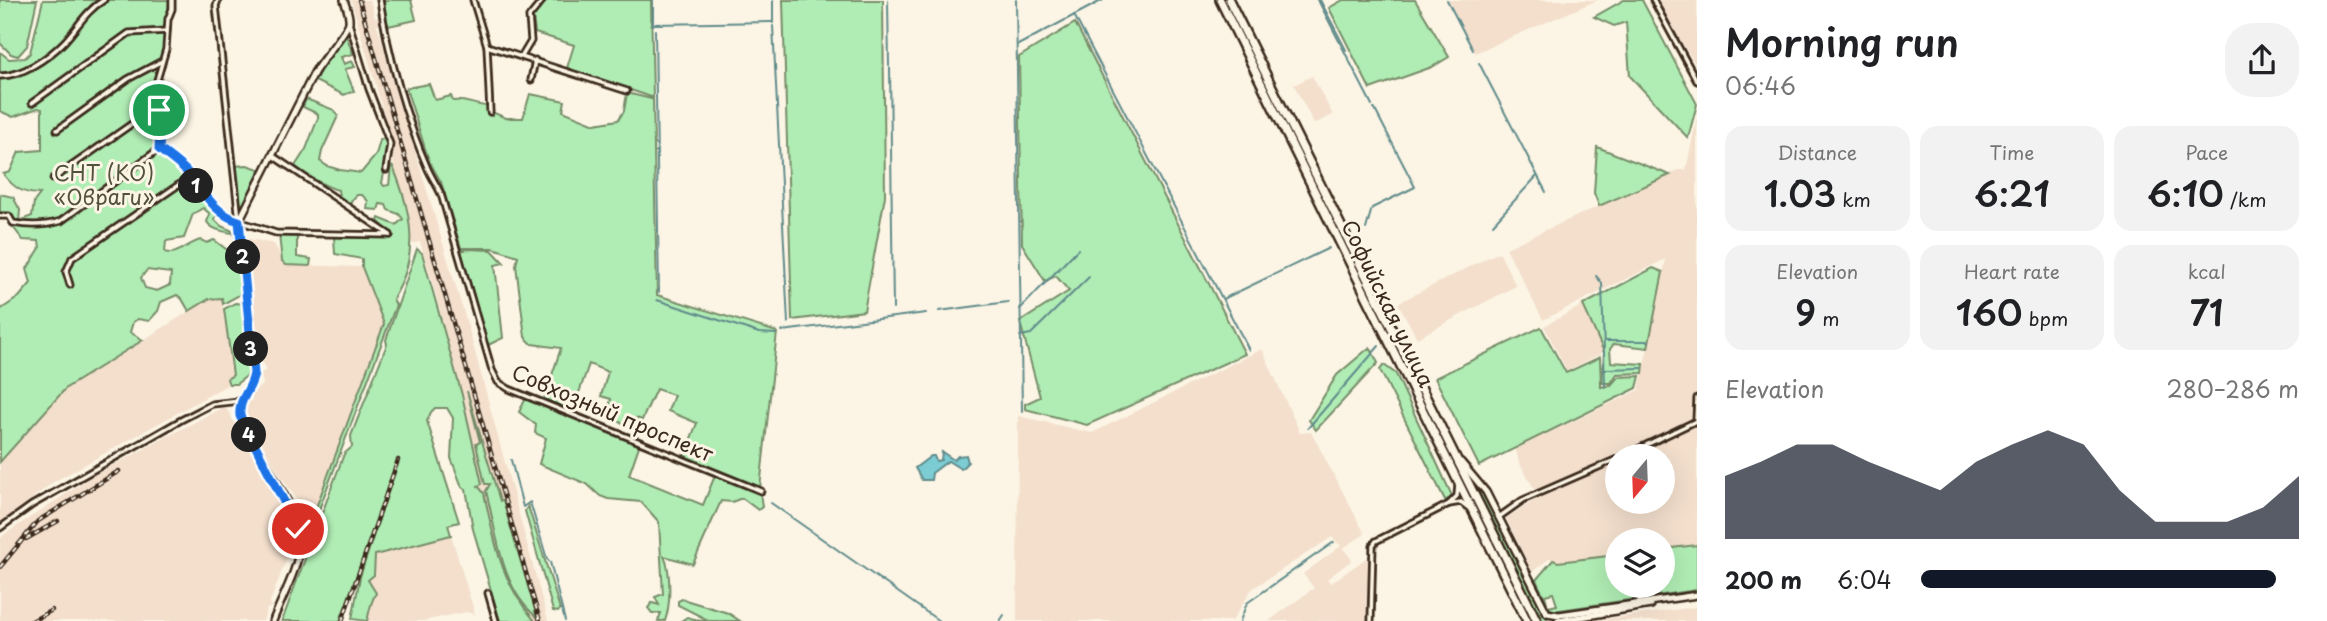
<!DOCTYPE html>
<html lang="en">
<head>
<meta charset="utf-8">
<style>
  :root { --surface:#fff; --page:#f2f2f2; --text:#202124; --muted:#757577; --accent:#111827 }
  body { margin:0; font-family:"Playpen Sans",sans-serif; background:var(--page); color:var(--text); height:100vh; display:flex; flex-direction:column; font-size:26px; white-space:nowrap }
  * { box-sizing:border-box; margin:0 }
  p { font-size:23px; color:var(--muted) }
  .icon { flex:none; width:38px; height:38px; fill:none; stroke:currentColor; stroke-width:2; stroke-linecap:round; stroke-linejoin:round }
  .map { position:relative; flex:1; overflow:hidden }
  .details { display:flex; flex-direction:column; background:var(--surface); width:630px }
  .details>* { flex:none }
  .needle { width:46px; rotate:199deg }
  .fabs { position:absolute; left:1605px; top:444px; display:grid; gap:14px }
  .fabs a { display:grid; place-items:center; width:70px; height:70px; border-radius:50%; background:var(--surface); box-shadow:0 7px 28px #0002; font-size:35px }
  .pin { position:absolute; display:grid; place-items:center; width:60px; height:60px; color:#fff; margin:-30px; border:4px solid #fff; border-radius:50%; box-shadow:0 2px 7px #0007 }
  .km { position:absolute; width:35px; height:35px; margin:-18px; border-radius:50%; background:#222; color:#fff; font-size:19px; line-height:35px; text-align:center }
  .round { display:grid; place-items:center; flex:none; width:74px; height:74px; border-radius:28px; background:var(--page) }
  .summary { display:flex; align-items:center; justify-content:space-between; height:119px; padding:0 28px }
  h1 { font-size:38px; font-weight:600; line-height:52px }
  .stats { display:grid; grid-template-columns:repeat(3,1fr); gap:10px; height:119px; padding:7px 28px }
  .stats div { display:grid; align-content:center; border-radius:18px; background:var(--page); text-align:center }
  .stats b { font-size:35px; font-weight:600 }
  .stats small { font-size:19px; font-weight:400 }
  .stats p { font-size:19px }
  .chart { height:196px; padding:14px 28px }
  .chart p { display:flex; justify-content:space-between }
  .chart svg { width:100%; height:126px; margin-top:7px; fill:var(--accent); opacity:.7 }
  ul { padding:0 28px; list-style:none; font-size:23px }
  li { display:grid; grid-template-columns:112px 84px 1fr; align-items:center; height:52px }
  li i { height:18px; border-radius:9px; background:var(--accent) }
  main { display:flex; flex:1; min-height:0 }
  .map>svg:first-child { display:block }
  .built { fill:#f3dfcc; fill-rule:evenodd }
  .green { fill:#b0edb4; stroke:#768c69; stroke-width:2; fill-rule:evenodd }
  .water { fill:#7bccd3; stroke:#618b8b; stroke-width:2 }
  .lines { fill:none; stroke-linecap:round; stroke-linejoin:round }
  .stream { stroke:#618b8b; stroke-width:2 }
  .street-casing { stroke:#3b2a1e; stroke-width:9 }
  .secondary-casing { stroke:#3b2a1e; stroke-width:10 }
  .primary-casing { stroke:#3b2a1e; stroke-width:12 }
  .street { stroke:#fcf5e5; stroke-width:3.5 }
  .secondary { stroke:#fcf5e5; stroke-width:5 }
  .primary { stroke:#fcf5e5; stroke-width:7 }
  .rail-casing { stroke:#3b2a1e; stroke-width:4.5 }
  .rail { stroke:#fcf5e5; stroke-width:2; stroke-dasharray:5; stroke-linecap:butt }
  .route-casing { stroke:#fff; stroke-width:14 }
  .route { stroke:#1a73e8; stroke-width:9 }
  .labels { text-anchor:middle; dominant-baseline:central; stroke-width:6; stroke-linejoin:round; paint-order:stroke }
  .park-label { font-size:21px; fill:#52513c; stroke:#fcf5e5 }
  .street-label { font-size:21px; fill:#3b2a1e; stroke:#fcf5e5 }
</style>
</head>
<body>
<main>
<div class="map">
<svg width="1697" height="621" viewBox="0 0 1697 621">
  <rect width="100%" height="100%" fill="#fcf5e5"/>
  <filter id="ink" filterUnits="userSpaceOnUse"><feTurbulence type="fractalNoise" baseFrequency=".0143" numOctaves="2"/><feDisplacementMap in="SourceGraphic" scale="14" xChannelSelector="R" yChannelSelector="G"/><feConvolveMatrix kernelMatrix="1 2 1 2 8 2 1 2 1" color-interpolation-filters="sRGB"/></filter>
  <g filter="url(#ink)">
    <g class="built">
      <polygon points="351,0 370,0 375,18 381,16 382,23 377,25 469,330 548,621 535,621 516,598 502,571 478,494 462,395 432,281 420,242 411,244 408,208 395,171 385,117"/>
      <polygon points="1448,0 1598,0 1475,53"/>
      <polygon points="1658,0 1697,0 1697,67 1666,18"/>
      <polygon points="1312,76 1333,115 1314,124 1294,85"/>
      <path d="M 1697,117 L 1697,545 L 1663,549 L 1662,541 L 1617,541 L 1617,555 L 1557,562 L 1550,558 L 1532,572 L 1506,518 L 1539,497 L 1519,462 L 1515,447 L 1521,446 L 1639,390 L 1666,259 L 1543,320 L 1506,248 L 1679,170 L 1686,170 ZM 1617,457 L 1662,457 L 1662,502 L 1617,502 Z"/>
      <polygon points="245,238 274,244 286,265 362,267 384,324 312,519 296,499 271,461 242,405 252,400 251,392 263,385 261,373 266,370 255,348 259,346"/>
      <polygon points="1499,252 1516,286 1417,338 1398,303"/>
      <polygon points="222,298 233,375 228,379 229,384 52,483 0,524 0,462 66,388 209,299"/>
      <polygon points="1583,305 1604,352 1567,371 1544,326"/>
      <polygon points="1262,349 1300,433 1311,432 1365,534 1343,548 1352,560 1327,579 1331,583 1368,557 1368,621 1269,621 1314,588 1303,574 1341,546 1332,537 1252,589 1232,621 1017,621 1018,416 1092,433"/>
      <polygon points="225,406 291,523 291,547 270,602 271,607 267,609 263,621 0,621 0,539 5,534 93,476"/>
      <polygon points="451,535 475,614 466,612 424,621 367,621 371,602 368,580 374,575 374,555"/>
      <polygon points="1697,607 1697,621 1591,621"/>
    </g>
    <g class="green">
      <polygon points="0,0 37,0 27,46 18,56 11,54 0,43"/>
      <path d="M 43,0 L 169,0 L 165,43 L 151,95 L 159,121 L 157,148 L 183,172 L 195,188 L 218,211 L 219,214 L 214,219 L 221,226 L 237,233 L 243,293 L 223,304 L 222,298 L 209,299 L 189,311 L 182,299 L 177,295 L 161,302 L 158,311 L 149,321 L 138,319 L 133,322 L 130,332 L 143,340 L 66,388 L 0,462 L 0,310 L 19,297 L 31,283 L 27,269 L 40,248 L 39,241 L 23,240 L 6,218 L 0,218 L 0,194 L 13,197 L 20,210 L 19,221 L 32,216 L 34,202 L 40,194 C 23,194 14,188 3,174 L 10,172 L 19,152 L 42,150 L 42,109 L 38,108 L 13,117 L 0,111 L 0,52 L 9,59 L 25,58 L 30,53 ZM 203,208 L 210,214 L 207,222 C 212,230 224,232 233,233 L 236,238 L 234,249 L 226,249 L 214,240 L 207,243 L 201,240 C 188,243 176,257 165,252 L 166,241 L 184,238 L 193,214 ZM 147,270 L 171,273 L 170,285 L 157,291 L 145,288 L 141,278 Z"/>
      <polygon points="385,0 411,0 416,20 388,26 383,4"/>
      <path d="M 545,0 L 651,0 L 657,295 L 777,332 L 760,488 L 684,456 L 697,423 L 668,411 L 674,395 L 656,389 L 642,420 L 636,418 L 631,427 L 607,416 L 611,399 L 601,396 L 608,372 L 589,364 L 573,410 L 544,399 L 561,348 L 532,344 L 525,337 L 516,265 L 518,256 L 493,248 L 461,248 L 441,182 L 429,161 L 406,88 L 429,84 L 435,100 L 451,96 L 453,101 C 466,99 474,106 488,106 L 489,115 L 492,116 L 492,112 L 506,118 L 523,118 L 530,94 L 565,101 L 563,111 L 595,124 L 618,120 L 624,111 L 627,93 L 651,99 L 651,97 L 567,68 L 574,45 L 535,33 L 533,16 Z"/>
      <polygon points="783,0 883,0 885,196 864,311 792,320"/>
      <polygon points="1343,0 1415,0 1449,57 1432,67 1370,89 1329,8"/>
      <polygon points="1624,0 1642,0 1697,104 1688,138 1630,76 1626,22 1614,26 1594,17"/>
      <polygon points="1075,23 1245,354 1087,425 1025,409 1025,404 1040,397 1020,322 1069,291 1056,276 1045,281 1022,244 1019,57"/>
      <polygon points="346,35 353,54 341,57 344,64 352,61 355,67 345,69 354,91 344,95 315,81 326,58"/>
      <path d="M 306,99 L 334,110 L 338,116 L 322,151 L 320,161 L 327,166 L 340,170 L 361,173 L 376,155 L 380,140 L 387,138 L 389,149 L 382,183 L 384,186 L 389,185 L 391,166 L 393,167 C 412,212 420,256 393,299 L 396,305 L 301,557 L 303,533 L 300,519 L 307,532 L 384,324 L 362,267 L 362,259 L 335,254 L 334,237 L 367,238 L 380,232 L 387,234 L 390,233 L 378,221 L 379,218 L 396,225 L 403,219 L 399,214 L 388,210 L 386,205 L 380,204 L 378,210 L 367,209 L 368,201 L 362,195 L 357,195 L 349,203 L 339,196 L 338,190 C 326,187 304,174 295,166 L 306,149 L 318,118 L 318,114 L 303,107 Z"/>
      <polygon points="1597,147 1670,175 1599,206 1594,193"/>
      <polygon points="247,165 262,170 242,210 240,209 235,166"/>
      <polygon points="279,235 297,235 297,257 311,259 310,266 286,265 282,261"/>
      <path d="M 417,249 L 422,253 L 462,395 L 482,484 L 478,486 L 484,493 C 495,543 500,581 535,621 L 500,621 L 473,529 L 466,489 L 462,487 L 451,458 L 453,418 L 447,408 L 435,408 L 431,412 L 427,421 L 459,522 L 448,525 L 451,535 L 375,555 L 374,575 L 368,580 L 376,593 C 370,603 370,610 367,621 L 352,619 L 360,577 L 399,458 L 340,621 L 282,621 L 344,454 L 352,447 L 351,436 L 387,344 L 386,340 Z"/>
      <polygon points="467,249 492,250 504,263 495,265 503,338 488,345 461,251"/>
      <polygon points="1653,268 1663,272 1648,348 1614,344 1610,349 1611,362 1644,364 1643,373 1617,374 1611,383 1602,383 1604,352 1583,305"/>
      <polygon points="235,303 244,304 252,372 236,384 229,384 227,379 233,375 224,309"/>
      <polygon points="1541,327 1566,373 1600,357 1601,387 1611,385 1618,377 1640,376 1637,388 1479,466 1435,378"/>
      <polygon points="1370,347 1378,363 1316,430 1309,420 1337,375"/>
      <polygon points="1384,365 1396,374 1453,498 1445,500 1380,370"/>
      <path d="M 467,391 L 500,501 L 503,501 L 537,617 C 501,590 497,533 486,491 L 490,484 L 485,484 L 476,444 L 480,442 Z"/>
      <path d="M 526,398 L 640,443 L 629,475 L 703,505 L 716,473 L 760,492 L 762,507 L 758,510 L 742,498 L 732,502 L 721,501 L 693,564 L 664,556 C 671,571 671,604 665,621 L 658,621 L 661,613 L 652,613 L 648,608 L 652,603 L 659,605 L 655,597 L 663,594 L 659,522 L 641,502 L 608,499 L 600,496 L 587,484 L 539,464 L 546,438 L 535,433 L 536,425 L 519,412 Z"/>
      <polygon points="1467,475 1485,493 1548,621 1539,621"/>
      <polygon points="528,506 560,609 558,612 553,611 525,511"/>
      <polygon points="1697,545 1697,590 1553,611 1548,607 1557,605 1553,593 1545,595 1547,603 1536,580 1553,560 1558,562 1617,555 1617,586 1662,586 1663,549"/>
      <polygon points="682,599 728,613 740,621 681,621 687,617 702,621 706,619 678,605 678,601"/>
    </g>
    <polygon class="water" points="942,452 954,460 958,456 966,455 968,462 961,469 948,461 932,473 931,480 922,480 915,468 931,456 934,456 936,461 941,460"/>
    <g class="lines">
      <g class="stream">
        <polyline points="653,0 653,26"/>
        <polyline points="773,0 773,23"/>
        <polyline points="888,0 889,66"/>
        <polyline points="1016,0 1022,411"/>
        <polyline points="1318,0 1372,105"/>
        <polyline points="1320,0 1346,50"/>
        <polyline points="1447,0 1473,50"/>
        <polyline points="1074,15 1249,350"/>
        <polyline points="653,24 773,22"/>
        <polyline points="773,26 788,323"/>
        <polyline points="655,30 659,292"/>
        <polyline points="1018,45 1103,0"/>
        <polyline points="1479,63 1546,192"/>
        <polyline points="890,68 893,309"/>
        <polyline points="1493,224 1537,176"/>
        <polyline points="1366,229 1372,208 1415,187 1374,108"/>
        <polyline points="1596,276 1602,283 1605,387"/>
        <polyline points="1223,299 1329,248"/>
        <polyline points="657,300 759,333 776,334"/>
        <polyline points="1020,309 1078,249"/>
        <polyline points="939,311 1008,302"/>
        <polyline points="782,331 926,313"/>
        <polyline points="1020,336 1031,334 1089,277"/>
        <polyline points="1605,341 1649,341"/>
        <polyline points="1604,369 1642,368"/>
        <polyline points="1308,428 1379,346"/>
        <polyline points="511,460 523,507 530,502 547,559 550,562 565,621"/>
        <polyline points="771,503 939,621"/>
        <polyline points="1000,621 1004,615"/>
        <polyline points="1240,621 1247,603 1334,542"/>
      </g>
      <g class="street-casing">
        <g id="street">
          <polyline points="172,0 172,9 168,19 166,49 153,94 161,121 159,149 186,171 217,208 232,219 276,233 390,235"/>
          <polyline points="218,0 216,6 239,220"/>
          <path d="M 380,0 C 388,54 406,119 428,169 C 432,178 437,185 441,194 L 492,370 L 498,382 L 509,389 L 761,491"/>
          <polyline points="473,0 487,46 490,112"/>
          <polyline points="1653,0 1697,81"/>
          <polyline points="349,23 369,89 390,144 386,170"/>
          <polyline points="487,46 627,91"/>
          <polyline points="522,56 531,41 529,17 543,0"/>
          <path d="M 0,76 C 22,76 47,59 63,43 C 77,29 85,11 104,0"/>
          <polyline points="531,80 535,60"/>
          <polyline points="32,103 129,33 167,31"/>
          <polyline points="57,130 128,79 162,61"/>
          <polyline points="273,156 390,235"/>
          <polyline points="53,179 133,123 159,109"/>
          <path d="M 0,216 L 9,216 L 13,223 C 29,226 45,226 61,221 L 159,149"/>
          <polyline points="70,285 66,272 72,258 190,177"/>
          <polyline points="1621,457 1696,421 1697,398"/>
          <polyline points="1458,485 1457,496 1449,504 1461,502 1470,509"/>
          <polyline points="1499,517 1523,500 1617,459"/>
          <polyline points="0,528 32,505 181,420 212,404 240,401"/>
          <polyline points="488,593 496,621"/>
          <polyline points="1371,621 1373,545 1376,541 1449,504"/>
        </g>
      </g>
      <g class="secondary-casing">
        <g id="secondary">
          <polyline points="1461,462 1486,492 1547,613 1559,615 1697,595"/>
          <path d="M 273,621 C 282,597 298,570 300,544 C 302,510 253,450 240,416 C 238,398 252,390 254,373 L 239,221 L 314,73 C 320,62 348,30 349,22 C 350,15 346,7 344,0"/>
          <polyline points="1558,621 1651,605"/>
        </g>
      </g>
      <g class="primary-casing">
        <g id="primary">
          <polyline points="1220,0 1527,621"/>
          <polyline points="1229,0 1537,621"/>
        </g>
      </g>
      <use href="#street" class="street"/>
      <use href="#secondary" class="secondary"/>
      <use href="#primary" class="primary"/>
      <g class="rail-casing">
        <g id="rail">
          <polyline points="359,0 540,621"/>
          <polyline points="26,539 58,521"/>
          <polyline points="0,567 38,521 119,471"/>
          <polyline points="32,621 52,610"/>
          <polyline points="342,621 398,460"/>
        </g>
      </g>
      <use href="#rail" class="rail"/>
    </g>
  </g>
  <g class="lines" filter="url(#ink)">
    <g class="route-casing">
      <path id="route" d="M 159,110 L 161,121 L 159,149 C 168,156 178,163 186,171 C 201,188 215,215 239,221 L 254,373 C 252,390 238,398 240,416 L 298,529"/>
    </g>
    <use href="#route" class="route"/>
  </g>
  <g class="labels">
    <g class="park-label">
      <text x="104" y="172">СНТ (КО)<tspan x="104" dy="24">«Овраги»</tspan></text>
    </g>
    <g class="street-label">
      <text transform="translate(1389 303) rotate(64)">Софийская улица</text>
      <text transform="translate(613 412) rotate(23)">Совхозный проспект</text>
    </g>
  </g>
</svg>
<div class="fabs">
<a><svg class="needle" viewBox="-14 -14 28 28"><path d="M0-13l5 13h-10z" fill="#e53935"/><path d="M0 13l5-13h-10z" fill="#757577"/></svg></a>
<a><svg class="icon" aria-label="layers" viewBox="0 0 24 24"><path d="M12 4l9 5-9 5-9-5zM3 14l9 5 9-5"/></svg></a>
</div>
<div class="pin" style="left:159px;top:110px;background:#1e9e55"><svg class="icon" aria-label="arrive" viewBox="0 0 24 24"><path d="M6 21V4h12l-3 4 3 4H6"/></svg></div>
<div class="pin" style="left:298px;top:529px;background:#d93025"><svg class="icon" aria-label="check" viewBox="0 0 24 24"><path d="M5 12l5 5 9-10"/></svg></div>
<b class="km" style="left:196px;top:186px">1</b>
<b class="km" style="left:243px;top:257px">2</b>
<b class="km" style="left:251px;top:349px">3</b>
<b class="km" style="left:249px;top:435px">4</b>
</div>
<section class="details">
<div class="summary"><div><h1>Morning run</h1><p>06:46</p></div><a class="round"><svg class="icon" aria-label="share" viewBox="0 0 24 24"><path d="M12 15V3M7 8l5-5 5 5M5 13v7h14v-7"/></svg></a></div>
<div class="stats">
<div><p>Distance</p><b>1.03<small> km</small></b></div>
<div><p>Time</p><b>6:21</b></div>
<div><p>Pace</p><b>6:10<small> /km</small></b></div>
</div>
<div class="stats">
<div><p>Elevation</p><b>9<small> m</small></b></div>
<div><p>Heart rate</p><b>160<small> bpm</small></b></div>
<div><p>kcal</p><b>71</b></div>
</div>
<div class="chart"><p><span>Elevation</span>280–286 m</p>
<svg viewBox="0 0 160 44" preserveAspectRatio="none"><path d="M0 44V22L10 17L20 11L30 11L40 17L50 22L60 27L70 17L80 11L90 6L100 11L110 27L120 38L130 38L140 38L150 33L160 22V44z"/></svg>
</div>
<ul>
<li><b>200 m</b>6:04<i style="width:94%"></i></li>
</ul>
</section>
</main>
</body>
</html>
